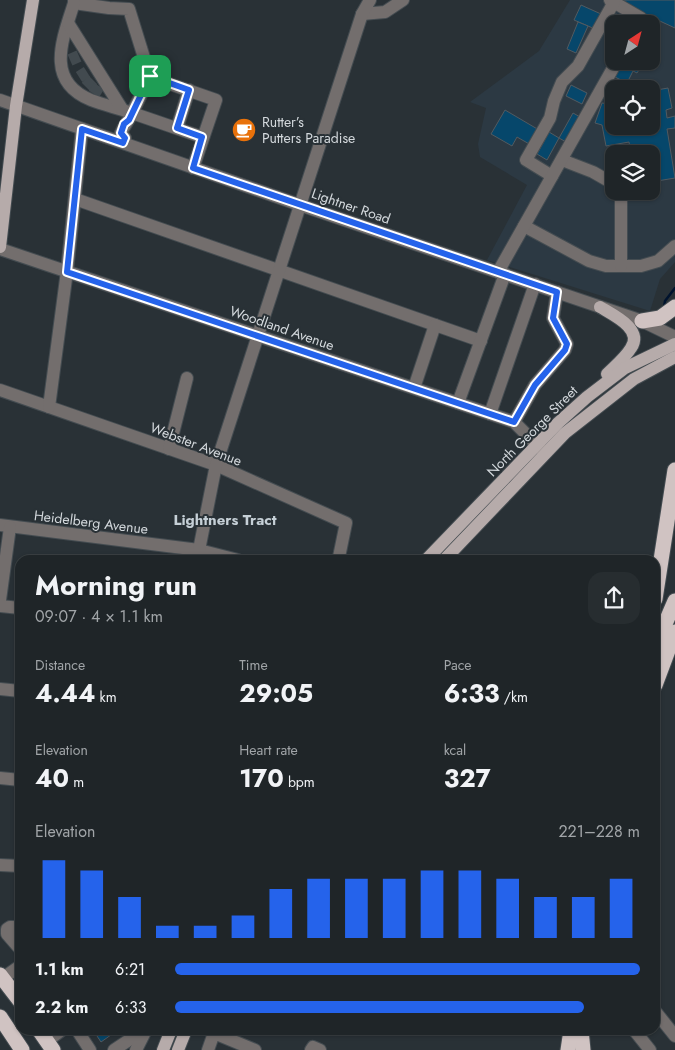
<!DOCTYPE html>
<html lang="en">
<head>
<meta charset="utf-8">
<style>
  :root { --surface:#1f2528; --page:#272d30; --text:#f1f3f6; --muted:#a1a5a8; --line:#3c4245; --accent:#2563eb }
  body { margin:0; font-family:Jost,sans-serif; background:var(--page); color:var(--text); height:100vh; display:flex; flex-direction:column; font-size:19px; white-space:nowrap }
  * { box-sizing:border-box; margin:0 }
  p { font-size:16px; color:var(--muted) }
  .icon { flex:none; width:28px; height:28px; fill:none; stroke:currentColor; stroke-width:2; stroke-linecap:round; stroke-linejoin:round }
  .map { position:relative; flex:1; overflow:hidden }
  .panel { position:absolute; left:15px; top:555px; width:645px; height:480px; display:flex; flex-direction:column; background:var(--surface); border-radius:15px; box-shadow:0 1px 4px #0004,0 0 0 1px var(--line) }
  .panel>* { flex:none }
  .needle { width:32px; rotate:36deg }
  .buttons { position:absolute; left:605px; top:15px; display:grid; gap:10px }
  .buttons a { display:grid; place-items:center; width:55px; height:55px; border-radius:10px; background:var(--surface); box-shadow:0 1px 4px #0004,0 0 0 1px var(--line); font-size:25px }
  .pin { position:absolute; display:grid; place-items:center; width:42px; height:42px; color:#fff; margin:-21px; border-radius:10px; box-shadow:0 2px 8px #0006 }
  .round { display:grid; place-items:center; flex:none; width:52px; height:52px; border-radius:15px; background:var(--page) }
  .head { display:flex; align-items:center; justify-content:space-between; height:85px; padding:0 20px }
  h1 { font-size:28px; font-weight:700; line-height:38px }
  .figures { display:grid; grid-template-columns:repeat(3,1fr); gap:8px; height:85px; padding:5px 20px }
  .figures div { display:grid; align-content:center }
  .figures b { font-size:25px; font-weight:700 }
  .figures small { font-size:14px; font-weight:400 }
  .figures p { font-size:14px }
  .chart { height:140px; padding:10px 20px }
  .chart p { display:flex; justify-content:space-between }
  .chart svg { width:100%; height:90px; margin-top:5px; stroke:var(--accent); stroke-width:6 }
  ul { padding:0 20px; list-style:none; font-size:16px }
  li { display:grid; grid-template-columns:80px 60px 1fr; align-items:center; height:38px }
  li i { height:12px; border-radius:6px; background:var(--accent) }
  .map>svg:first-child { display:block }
  .built { fill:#2c3943; fill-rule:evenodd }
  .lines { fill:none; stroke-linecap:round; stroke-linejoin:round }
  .stream { stroke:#00132e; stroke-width:2.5 }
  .building { fill:#06476b; stroke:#525a60 }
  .minor-tunnel { stroke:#424a4f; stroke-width:12; stroke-dasharray:12 6; stroke-linecap:butt }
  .minor-casing { stroke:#444c51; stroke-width:14 }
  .major-casing { stroke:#444c51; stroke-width:14 }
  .highway-casing { stroke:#444c51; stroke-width:17 }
  .minor { stroke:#736e6d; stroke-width:12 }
  .major { stroke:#b6abaa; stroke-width:12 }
  .highway { stroke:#d0c3c2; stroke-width:15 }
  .route-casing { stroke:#fff; stroke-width:10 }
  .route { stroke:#2563eb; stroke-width:6 }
  .labels { text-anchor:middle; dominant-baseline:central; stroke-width:4; stroke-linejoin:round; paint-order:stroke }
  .poi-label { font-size:14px; fill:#d3d8dc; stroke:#293136; text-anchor:start }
  .street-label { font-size:14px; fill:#d3d8dc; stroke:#293136 }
  .neighbourhood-label { font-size:15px; font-weight:bold; fill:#c6d0d7; stroke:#293136 }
</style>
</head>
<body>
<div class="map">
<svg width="675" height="1050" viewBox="0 0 675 1050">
  <rect width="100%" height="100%" fill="#293136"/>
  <path class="built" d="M 570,0 L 675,0 L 675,262 L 660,279 L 650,311 L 487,260 L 527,185 L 480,157 L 478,144 L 486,108 L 470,102 L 539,51 ZM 614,24 L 651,24 L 651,61 L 614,61 ZM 614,89 L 651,89 L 651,126 L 614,126 ZM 614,154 L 651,154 L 651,191 L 614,191 Z"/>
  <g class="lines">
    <polyline class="stream" points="664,307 665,301 675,288"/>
  </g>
  <g class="building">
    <polygon points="625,0 675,0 675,28 623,4"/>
    <polygon points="581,5 601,14 595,29 574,20"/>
    <polygon points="616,14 629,20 627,24 612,23"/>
    <polygon points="578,22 588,26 576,53 567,49"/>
    <polygon points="613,29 614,30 614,44 607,41"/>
    <polygon points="623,61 634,61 642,65 637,73 633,71 627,83 615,77"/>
    <polygon points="571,85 587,93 582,104 566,96"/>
    <polygon points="668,88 672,108 666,110 667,118 675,116 675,128 667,129 675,178 651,182 651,154 631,154 629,142 606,146 602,125 595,123 602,103 610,104 609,98 614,98 614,126 651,126 651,91"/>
    <polygon points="505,110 539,130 531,145 517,137 512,146 491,134"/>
    <polygon points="573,113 582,118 568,143 559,138"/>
    <polygon points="549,132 559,138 547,160 537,154"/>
    <polygon points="93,1030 118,1030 101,1042"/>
  </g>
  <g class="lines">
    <g class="minor-tunnel">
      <polyline points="70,60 79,56"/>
      <polyline points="79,77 87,72"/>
      <polyline points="86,87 93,80"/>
      <polyline points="94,94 99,86"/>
    </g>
    <g class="minor-casing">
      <g id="minor">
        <polyline points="74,0 74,3 109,8 129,9 150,77 216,100 193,168"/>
        <polyline points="610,0 641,18 638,24"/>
        <path d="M 74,3 C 63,38 44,81 91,100 C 104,105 118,108 132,113 C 129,121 124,125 121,133 L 125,138"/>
        <polyline points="362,14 385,12 403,0"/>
        <polyline points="68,23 122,109"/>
        <polyline points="150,77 132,113 202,137"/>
        <polyline points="0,100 300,205 642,321 675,337"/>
        <polyline points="177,128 189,90"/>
        <polyline points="562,160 593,172 614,184"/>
        <polyline points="552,176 526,160 550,118 554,101 562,82 578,66 614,2"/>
        <polyline points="75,199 481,341"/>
        <polyline points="524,226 589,261 606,266 641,266 658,261 675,246"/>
        <polyline points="0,249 514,422 543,451"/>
        <polyline points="621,266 621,191"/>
        <polyline points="498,272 617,61"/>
        <polyline points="414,388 435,325"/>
        <polyline points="0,390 216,465 346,523 339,557"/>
        <polyline points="458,403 505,274"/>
        <polyline points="49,407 67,271 82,129"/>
        <polyline points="490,414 535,284"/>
        <polyline points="514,422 535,385 565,350 567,344 553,318 557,292"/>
        <polyline points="169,449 187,378"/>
        <polyline points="0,525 199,550 238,560"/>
        <polyline points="199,560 199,550 216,465 362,14 370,0"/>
        <polyline points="0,600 10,527"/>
        <polyline points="0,606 20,608"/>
        <polyline points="0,689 20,691"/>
        <polyline points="0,778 20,780"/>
        <polyline points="0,865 20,866"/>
        <polyline points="20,927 10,927 7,929 7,934 20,949"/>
        <polyline points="3,978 20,966"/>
        <polyline points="655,1011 675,1036"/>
        <polyline points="77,1030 90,1050"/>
        <polyline points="634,1030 650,1050"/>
        <polyline points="47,1041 62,1030"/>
        <polyline points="114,1050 144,1030"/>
        <polyline points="136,1050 146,1030"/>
        <polyline points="208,1050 214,1033 255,1050"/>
        <polyline points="311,1050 313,1047 320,1050"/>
      </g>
    </g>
    <g class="major-casing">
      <g id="major">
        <polyline points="0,247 16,106 33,0"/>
        <path d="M 600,307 C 613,315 644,329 631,348 C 625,358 615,366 607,374"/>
        <polyline points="426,560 558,423 587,397 625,368 675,344"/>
        <polyline points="444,560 565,433 634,379 675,357"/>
        <polyline points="163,1050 171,1030"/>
        <polyline points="178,1050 186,1030"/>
      </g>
    </g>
    <g class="highway-casing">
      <g id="highway">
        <polyline points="642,321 660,318 675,307"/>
        <polyline points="655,599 675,470"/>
        <polyline points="655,647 675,601"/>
        <polyline points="655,685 675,632"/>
        <polyline points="0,975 20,1001"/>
        <polyline points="0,1017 22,1050"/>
        <polyline points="39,1030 53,1050"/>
        <polyline points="581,1030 583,1050"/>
        <polyline points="568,1050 571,1030"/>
      </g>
    </g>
    <use href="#minor" class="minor"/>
    <use href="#major" class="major"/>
    <use href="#highway" class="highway"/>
  </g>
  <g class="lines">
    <g class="route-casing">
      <polygon id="route" points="150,76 189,90 177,128 202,137 193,168 557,292 553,318 567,344 565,350 535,385 514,422 67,272 82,129 123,143 125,138 121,133 124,124 129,120"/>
    </g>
    <use href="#route" class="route"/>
  </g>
  <defs>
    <g id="cafe-disc" transform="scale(1.25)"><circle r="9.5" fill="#e8710a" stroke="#293136"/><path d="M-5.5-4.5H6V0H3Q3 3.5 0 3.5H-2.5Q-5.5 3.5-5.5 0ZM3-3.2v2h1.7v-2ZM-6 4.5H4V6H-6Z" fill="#fff"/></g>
  </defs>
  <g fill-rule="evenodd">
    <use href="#cafe-disc" x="244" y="130"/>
  </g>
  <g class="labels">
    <g class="poi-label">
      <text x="262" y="122">Rutter’s<tspan x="262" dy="16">Putters Paradise</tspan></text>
    </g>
    <g class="street-label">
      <text transform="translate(351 206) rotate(19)">Lightner Road</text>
      <text transform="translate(282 328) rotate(19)">Woodland Avenue</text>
      <text transform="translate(532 431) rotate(-45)">North George Street</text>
      <text transform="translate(196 444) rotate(21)">Webster Avenue</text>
      <text transform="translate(91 522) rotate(7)">Heidelberg Avenue</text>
    </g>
    <g class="neighbourhood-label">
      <text x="225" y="520">Lightners Tract</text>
    </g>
  </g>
</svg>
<div class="buttons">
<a><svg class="needle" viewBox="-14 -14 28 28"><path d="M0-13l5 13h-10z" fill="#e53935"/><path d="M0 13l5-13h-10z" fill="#a1a5a8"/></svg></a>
<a><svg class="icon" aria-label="locate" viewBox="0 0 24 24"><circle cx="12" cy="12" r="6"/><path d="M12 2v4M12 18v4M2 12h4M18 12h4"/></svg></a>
<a><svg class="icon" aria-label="layers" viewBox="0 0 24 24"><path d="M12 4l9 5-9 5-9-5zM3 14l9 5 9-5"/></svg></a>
</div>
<div class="pin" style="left:150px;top:76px;background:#1e9e55"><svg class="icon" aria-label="arrive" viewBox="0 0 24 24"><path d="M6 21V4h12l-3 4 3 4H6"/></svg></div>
<section class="panel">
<div class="head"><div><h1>Morning run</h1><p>09:07 · 4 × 1.1 km</p></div><a class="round"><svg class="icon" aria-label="share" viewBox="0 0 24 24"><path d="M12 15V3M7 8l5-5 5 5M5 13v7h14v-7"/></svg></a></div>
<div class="figures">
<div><p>Distance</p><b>4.44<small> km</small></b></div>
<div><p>Time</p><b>29:05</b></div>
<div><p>Pace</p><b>6:33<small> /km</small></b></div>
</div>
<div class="figures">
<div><p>Elevation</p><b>40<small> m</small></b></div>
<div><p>Heart rate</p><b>170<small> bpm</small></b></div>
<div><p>kcal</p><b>327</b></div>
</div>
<div class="chart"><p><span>Elevation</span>221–228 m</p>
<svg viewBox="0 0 160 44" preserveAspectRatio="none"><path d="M5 44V6M15 44V11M25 44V24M35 44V38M45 44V38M55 44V33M65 44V20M75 44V15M85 44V15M95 44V15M105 44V11M115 44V11M125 44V15M135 44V24M145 44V24M155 44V15"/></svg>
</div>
<ul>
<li><b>1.1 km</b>6:21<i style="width:100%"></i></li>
<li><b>2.2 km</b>6:33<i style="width:88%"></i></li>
</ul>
</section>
</div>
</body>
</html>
